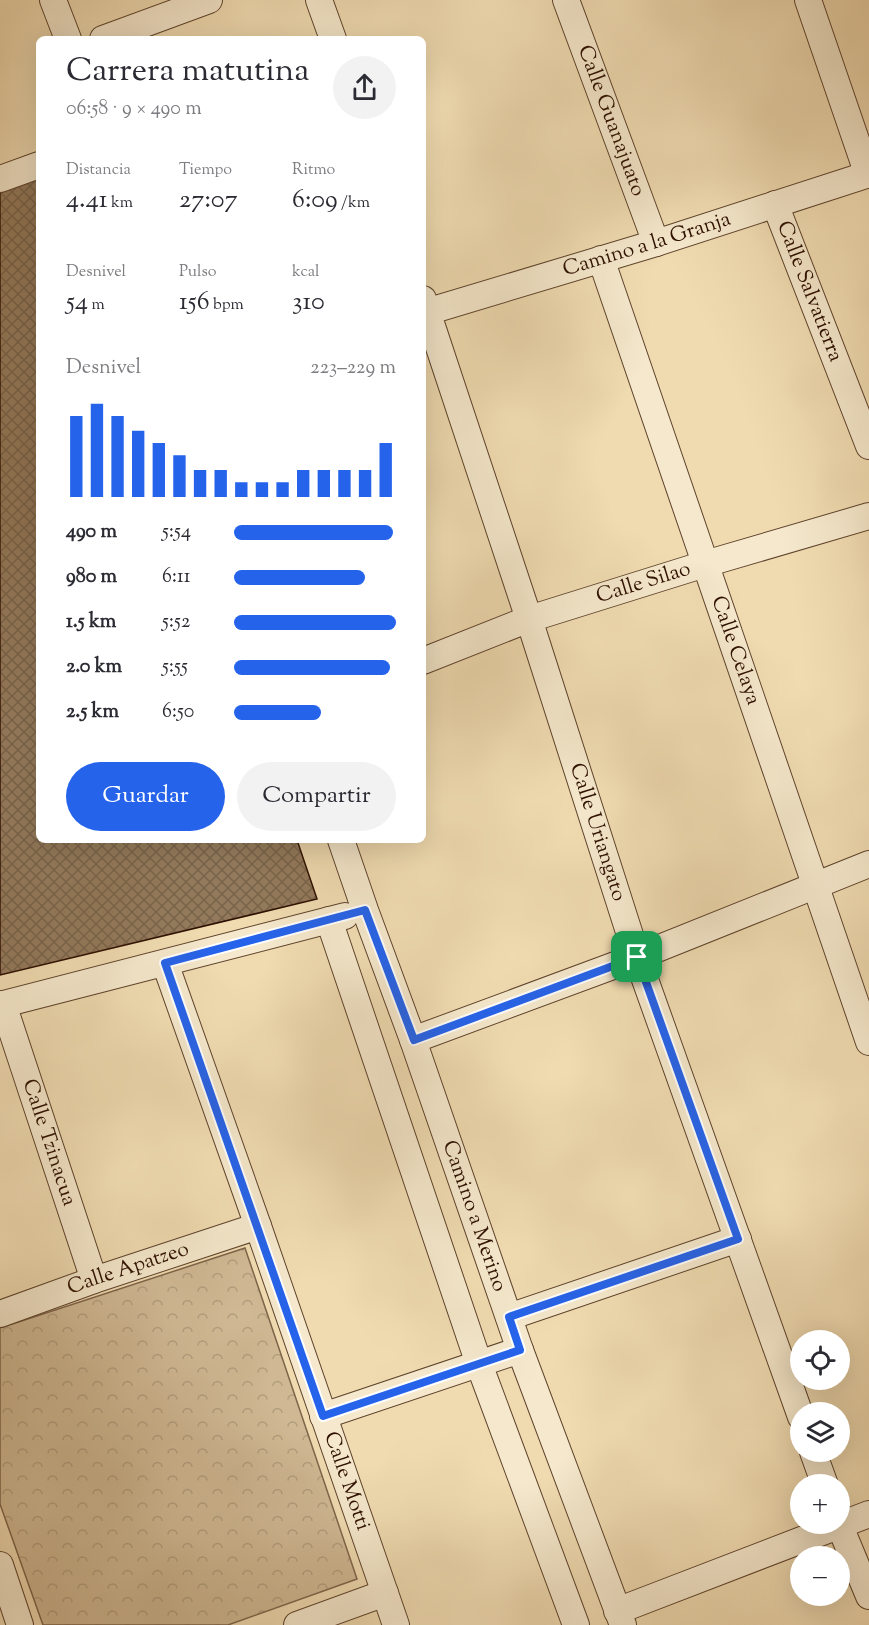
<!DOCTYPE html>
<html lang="es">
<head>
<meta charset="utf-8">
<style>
  :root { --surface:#fff; --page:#f2f2f3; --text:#2b2b33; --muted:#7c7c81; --accent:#2563eb }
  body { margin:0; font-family:"Sorts Mill Goudy",serif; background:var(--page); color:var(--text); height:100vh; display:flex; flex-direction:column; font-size:22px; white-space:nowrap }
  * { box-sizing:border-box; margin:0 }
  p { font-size:20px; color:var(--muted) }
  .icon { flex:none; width:33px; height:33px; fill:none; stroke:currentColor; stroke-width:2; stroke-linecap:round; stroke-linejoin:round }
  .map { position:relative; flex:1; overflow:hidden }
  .side { position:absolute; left:36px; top:36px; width:390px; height:807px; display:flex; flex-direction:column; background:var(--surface); border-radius:9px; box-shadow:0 6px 24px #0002 }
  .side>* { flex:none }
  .tools { position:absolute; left:790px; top:1330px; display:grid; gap:12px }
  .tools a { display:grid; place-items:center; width:60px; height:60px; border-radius:50%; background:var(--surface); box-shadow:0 6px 24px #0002; font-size:30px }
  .pin { position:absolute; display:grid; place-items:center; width:51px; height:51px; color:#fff; margin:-26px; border-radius:12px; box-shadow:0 3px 9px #0006 }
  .round { display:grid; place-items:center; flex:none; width:63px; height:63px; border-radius:32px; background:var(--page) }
  .headline { display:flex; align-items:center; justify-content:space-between; height:102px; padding:0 30px }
  h1 { font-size:33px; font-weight:600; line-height:45px }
  .stats { display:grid; grid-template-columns:repeat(3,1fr); gap:9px; height:102px; padding:6px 30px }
  .stats div { display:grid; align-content:center }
  .stats b { font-size:26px; font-weight:600 }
  .stats small { font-size:16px; font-weight:400 }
  .stats p { font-size:16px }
  .chart { height:168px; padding:12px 30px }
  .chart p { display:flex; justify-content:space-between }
  .chart svg { width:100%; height:108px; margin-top:6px; stroke:var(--accent); stroke-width:6 }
  .button { display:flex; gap:12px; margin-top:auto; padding:12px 30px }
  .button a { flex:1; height:69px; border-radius:36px; background:var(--accent); color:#fff; font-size:24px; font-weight:600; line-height:69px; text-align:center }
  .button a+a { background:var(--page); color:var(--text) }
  ul { padding:0 30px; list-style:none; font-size:20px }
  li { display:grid; grid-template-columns:96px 72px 1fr; align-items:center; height:45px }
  li i { height:15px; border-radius:8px; background:var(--accent) }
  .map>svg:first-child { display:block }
  .forest { fill:url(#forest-crowns); stroke:#7e644a; stroke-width:1.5 }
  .building { fill:url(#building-cross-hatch); stroke:#2e1000; stroke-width:1.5 }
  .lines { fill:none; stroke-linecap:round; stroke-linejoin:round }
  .minor-casing { stroke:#5e432c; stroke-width:28 }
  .minor { stroke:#f5e8cc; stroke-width:26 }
  .route-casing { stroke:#fff; stroke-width:12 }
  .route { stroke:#2563eb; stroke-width:8 }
  .labels { text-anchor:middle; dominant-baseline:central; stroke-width:6; stroke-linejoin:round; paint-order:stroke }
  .street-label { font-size:21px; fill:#2e1000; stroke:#f5e8cc }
</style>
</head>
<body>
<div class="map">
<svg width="869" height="1625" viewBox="0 0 869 1625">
  <defs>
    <pattern id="forest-crowns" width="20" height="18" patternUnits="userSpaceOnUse" patternTransform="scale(1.5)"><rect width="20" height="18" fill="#cfb893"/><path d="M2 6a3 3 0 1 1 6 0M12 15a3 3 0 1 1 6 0" fill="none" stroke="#b29d7d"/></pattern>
    <pattern id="building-cross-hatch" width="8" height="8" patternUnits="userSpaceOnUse" patternTransform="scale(1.5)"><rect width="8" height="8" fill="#937a5c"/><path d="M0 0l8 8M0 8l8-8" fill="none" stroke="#78634a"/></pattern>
  </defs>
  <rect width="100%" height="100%" fill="#f0dbb1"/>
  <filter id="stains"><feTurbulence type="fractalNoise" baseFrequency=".00333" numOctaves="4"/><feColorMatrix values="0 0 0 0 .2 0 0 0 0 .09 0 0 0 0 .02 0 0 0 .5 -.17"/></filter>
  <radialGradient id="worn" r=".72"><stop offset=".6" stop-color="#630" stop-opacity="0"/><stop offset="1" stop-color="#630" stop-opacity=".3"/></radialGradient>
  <polygon class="forest" points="245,1248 357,1579 228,1625 43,1625 0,1504 0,1328"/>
  <polygon class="building" points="39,176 39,840 297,840 317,899 0,975 0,191"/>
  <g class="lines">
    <g class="minor-casing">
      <g id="minor">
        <polyline points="53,0 68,39"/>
        <polyline points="319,0 333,39"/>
        <path id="s1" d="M 566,0 L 656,243"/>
        <polyline points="808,0 868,175"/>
        <polyline points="103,39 209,0"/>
        <polyline points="0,179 39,165"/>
        <path id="s2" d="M 775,204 L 869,446"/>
        <path id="s3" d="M 601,259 L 869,1042"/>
        <path id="s4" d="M 423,299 L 529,619 L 637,957 L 801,1417"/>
        <path id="s5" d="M 423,313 L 656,243 L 869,174"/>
        <path id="s6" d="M 423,661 L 529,619 L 705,564 L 869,516"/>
        <path id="s7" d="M 341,840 L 365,910 L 413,1040 L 520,1350 L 623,1625"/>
        <polyline points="329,920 479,1364 576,1625"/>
        <path id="s8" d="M 165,963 L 258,1226 L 396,1625"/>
        <path id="s9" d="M 3,1004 L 94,1280"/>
        <polyline points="0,1005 345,916"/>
        <polyline points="413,1040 637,957 869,864"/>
        <path id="s10" d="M 0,1314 L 94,1280 L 258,1226"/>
        <polyline points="509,1317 738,1239"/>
        <polyline points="323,1416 520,1350"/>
        <polyline points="813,1452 825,1485"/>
        <polyline points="839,1524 869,1596"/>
        <polyline points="0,1565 20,1625"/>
        <polyline points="617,1611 869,1514"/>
        <polyline points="297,1625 385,1593"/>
      </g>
    </g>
    <use href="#minor" class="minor"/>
  </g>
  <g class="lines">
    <g class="route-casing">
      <polygon id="route" points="365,910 414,1040 637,957 738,1239 509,1317 520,1350 323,1416 165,963"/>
    </g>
    <use href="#route" class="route"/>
  </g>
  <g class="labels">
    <g class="street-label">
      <text stroke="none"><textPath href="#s1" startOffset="129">Calle Guanajuato</textPath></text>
      <text stroke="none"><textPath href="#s5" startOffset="234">Camino a la Granja</textPath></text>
      <text stroke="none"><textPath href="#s2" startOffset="94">Calle Salvatierra</textPath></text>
      <text stroke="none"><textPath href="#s6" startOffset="234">Calle Silao</textPath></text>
      <text stroke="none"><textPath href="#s3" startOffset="414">Calle Celaya</textPath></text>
      <text stroke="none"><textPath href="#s4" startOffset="561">Calle Uriangato</textPath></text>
      <text stroke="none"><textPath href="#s9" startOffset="146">Calle Tzinacua</textPath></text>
      <text stroke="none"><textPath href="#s7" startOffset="399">Camino a Merino</textPath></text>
      <text stroke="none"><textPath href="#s10" startOffset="136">Calle Apatzeo</textPath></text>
      <text stroke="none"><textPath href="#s8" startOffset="549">Calle Motti</textPath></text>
    </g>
  </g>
  <rect width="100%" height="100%" filter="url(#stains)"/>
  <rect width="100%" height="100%" fill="url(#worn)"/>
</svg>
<div class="tools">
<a><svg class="icon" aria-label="locate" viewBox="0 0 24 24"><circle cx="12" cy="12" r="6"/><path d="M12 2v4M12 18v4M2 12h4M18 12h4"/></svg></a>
<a><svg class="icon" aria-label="layers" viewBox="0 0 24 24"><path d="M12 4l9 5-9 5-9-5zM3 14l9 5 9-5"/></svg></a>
<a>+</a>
<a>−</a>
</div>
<div class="pin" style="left:637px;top:957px;background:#1e9e55"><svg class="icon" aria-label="arrive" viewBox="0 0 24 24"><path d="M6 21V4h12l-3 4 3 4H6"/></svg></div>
<section class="side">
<div class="headline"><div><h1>Carrera matutina</h1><p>06:58 · 9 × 490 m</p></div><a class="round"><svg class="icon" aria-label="share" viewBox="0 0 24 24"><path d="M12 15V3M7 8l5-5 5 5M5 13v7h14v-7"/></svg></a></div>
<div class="stats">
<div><p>Distancia</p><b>4.41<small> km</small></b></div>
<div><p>Tiempo</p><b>27:07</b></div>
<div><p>Ritmo</p><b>6:09<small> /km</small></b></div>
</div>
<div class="stats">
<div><p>Desnivel</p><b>54<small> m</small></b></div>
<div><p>Pulso</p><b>156<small> bpm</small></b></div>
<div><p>kcal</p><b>310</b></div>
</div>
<div class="chart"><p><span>Desnivel</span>223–229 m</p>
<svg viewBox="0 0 160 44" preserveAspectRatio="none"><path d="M5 44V11M15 44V6M25 44V11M35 44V17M45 44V22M55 44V27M65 44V33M75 44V33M85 44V38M95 44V38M105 44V38M115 44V33M125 44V33M135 44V33M145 44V33M155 44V22"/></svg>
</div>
<ul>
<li><b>490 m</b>5:54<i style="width:98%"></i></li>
<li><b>980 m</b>6:11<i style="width:81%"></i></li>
<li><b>1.5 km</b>5:52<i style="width:100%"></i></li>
<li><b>2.0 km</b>5:55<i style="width:96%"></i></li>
<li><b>2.5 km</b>6:50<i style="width:54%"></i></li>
</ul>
<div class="button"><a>Guardar</a><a>Compartir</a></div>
</section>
</div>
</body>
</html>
